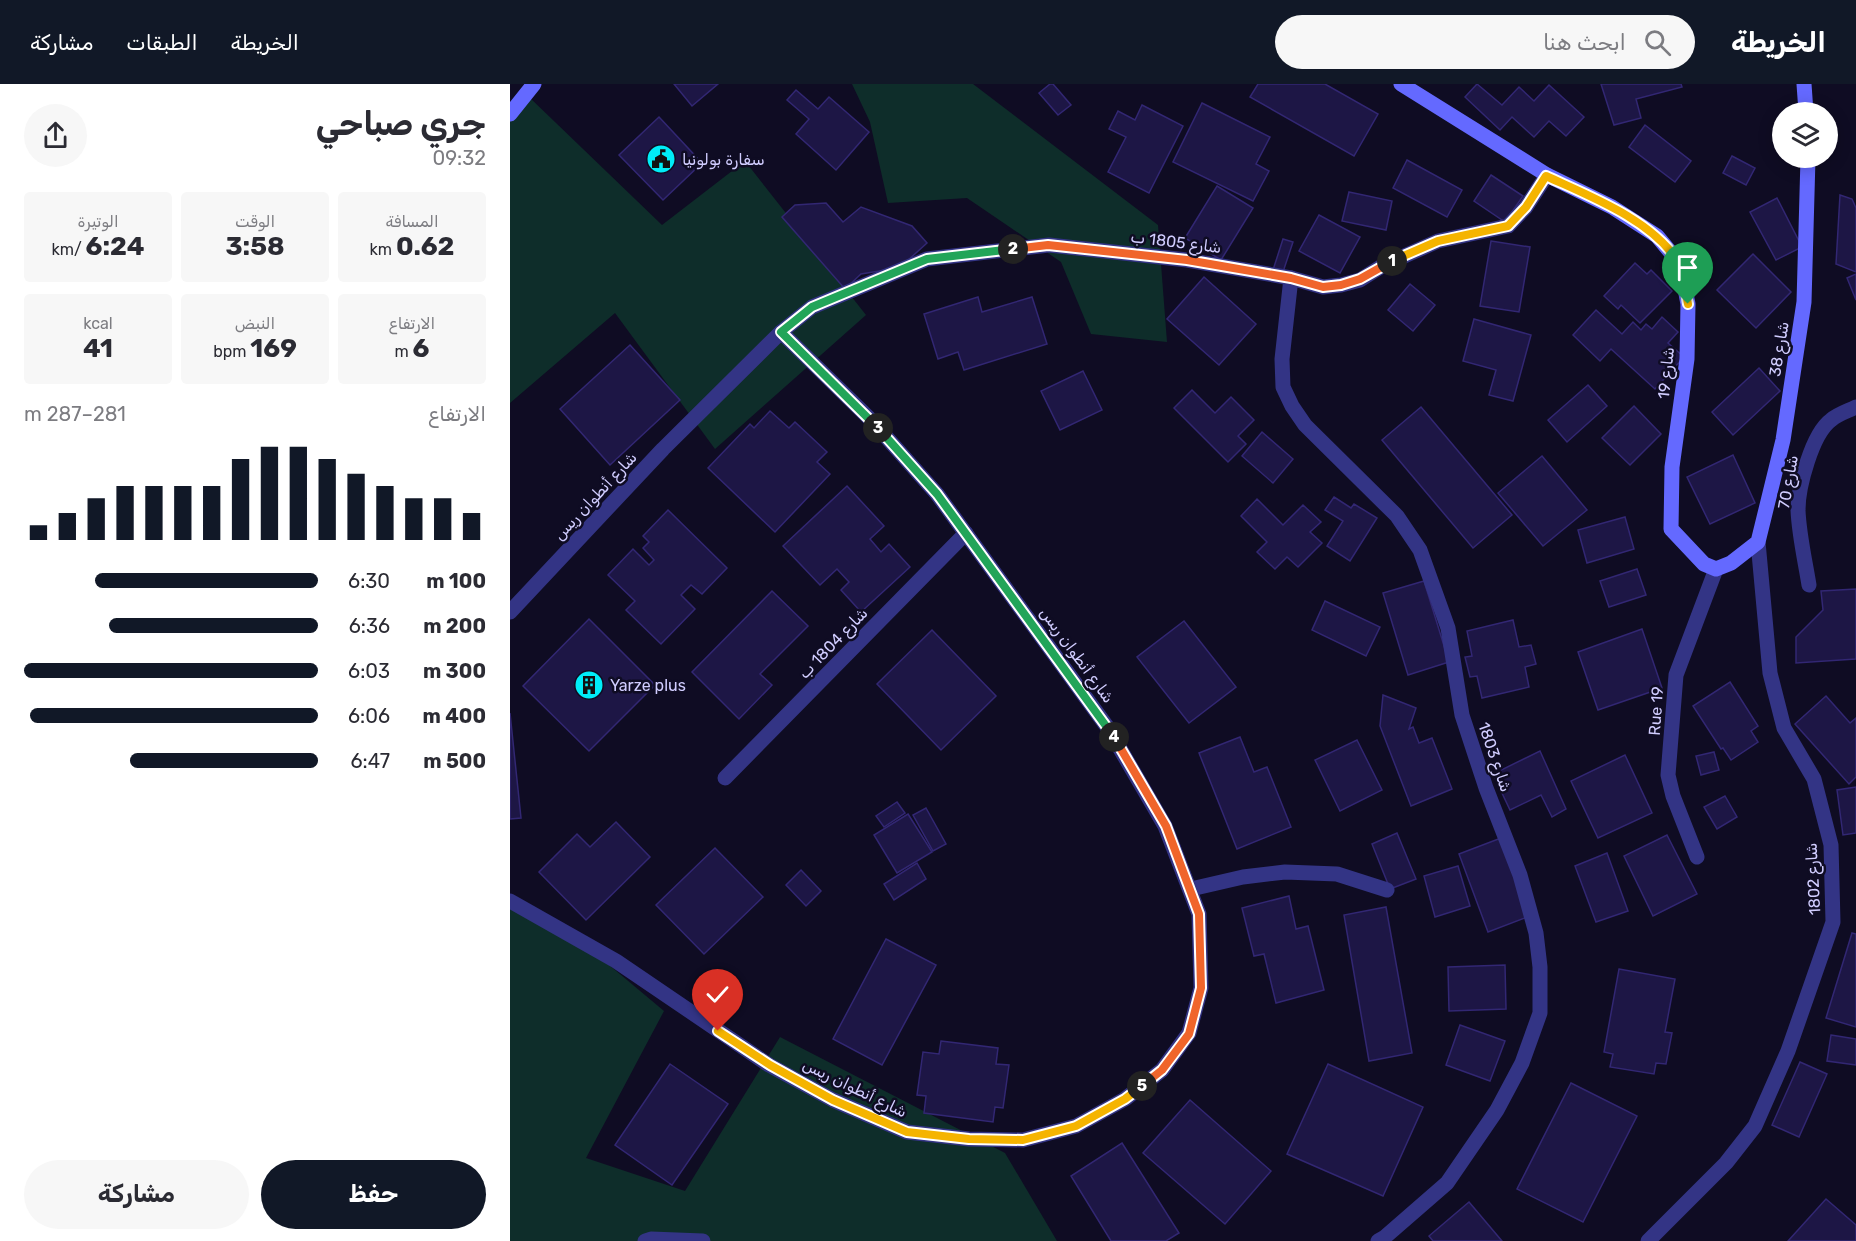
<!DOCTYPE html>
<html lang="ar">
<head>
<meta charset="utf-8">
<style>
  :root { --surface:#fff; --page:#f7f7f7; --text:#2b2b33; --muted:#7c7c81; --accent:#111827 }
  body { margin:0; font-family:Rubik,"Noto Sans Arabic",sans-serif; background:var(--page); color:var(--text); direction:rtl; height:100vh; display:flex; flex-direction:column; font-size:22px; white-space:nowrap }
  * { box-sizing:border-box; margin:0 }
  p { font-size:20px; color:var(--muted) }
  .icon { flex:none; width:33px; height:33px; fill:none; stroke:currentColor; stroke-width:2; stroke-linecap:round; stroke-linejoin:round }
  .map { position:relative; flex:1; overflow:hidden; direction:ltr }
  .side { display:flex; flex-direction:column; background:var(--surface); width:510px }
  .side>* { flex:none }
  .tools { position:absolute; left:1262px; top:18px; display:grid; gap:12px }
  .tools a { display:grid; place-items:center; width:66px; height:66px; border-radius:50%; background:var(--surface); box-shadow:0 3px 15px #0003; font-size:30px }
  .pin { position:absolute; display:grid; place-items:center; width:51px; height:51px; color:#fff; margin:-62px -26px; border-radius:50% 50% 50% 0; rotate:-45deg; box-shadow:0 0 6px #0007 }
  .pin .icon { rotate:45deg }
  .km { position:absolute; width:30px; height:30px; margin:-15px; border-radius:50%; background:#222; color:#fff; font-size:16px; line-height:30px; text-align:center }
  .round { display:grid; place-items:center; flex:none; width:63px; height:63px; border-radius:32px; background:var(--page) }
  .overview { display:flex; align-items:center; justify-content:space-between; height:102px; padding:0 24px }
  h1 { font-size:33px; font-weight:700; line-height:45px }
  .stats { display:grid; grid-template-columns:repeat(3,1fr); gap:9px; height:102px; padding:6px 24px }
  .stats div { display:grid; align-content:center; border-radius:6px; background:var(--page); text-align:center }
  .stats b { font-size:26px; font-weight:700 }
  .stats small { font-size:16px; font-weight:400 }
  .stats p { font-size:16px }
  .chart { height:168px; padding:12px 24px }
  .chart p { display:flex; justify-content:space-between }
  .chart svg { width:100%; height:108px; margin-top:6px; stroke:var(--accent); stroke-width:6 }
  .primary-button { display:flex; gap:12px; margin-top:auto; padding:12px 24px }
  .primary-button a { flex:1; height:69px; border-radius:36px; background:var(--accent); color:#fff; font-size:24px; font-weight:700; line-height:69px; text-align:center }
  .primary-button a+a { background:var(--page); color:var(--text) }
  ul { padding:0 24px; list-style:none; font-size:20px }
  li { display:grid; grid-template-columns:96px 72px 1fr; align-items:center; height:45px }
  li i { height:15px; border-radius:8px; background:var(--accent) }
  header { display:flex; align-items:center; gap:36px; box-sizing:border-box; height:84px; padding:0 30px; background:var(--accent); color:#fff }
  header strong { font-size:28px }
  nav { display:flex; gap:33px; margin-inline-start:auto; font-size:21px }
  .search { width:420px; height:54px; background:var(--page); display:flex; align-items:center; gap:15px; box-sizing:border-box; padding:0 21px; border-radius:33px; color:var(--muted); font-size:22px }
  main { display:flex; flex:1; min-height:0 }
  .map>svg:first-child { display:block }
  .green { fill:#0e2d2a }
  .building { fill:#1d1645; stroke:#322773; stroke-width:1.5 }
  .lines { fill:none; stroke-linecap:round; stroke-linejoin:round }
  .street { stroke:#333485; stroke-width:15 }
  .secondary { stroke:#6469ff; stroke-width:15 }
  .split-1-casing { stroke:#fff; stroke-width:12 }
  .split-2-casing { stroke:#fff; stroke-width:12 }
  .split-3-casing { stroke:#fff; stroke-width:12 }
  .split-4-casing { stroke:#fff; stroke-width:12 }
  .split-5-casing { stroke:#fff; stroke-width:12 }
  .split-6-casing { stroke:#fff; stroke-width:12 }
  .split-1 { stroke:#f5b400; stroke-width:8 }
  .split-2 { stroke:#f0652b; stroke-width:8 }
  .split-3 { stroke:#22a559; stroke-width:8 }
  .split-4 { stroke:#22a559; stroke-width:8 }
  .split-5 { stroke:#f0652b; stroke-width:8 }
  .split-6 { stroke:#f5b400; stroke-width:8 }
  .labels { text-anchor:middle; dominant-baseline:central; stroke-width:5; stroke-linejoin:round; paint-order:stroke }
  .poi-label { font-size:16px; fill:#d1cdff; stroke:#0f0c23; text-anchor:start }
  .street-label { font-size:16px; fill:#d1cdff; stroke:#0f0c23 }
</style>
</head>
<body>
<header>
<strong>الخريطة</strong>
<div class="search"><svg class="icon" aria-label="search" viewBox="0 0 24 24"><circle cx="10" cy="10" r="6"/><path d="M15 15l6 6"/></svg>ابحث هنا</div>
<nav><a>الخريطة</a><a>الطبقات</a><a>مشاركة</a></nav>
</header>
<main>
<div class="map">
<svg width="1346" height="1157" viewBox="0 0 1346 1157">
  <rect width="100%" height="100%" fill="#0f0c23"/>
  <g class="green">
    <polygon points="342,0 463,0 648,141 657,258 581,250 551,178 457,114 378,119 360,38"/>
    <polygon points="19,13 152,141 235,77 356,231 205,365 105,229 0,319 0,37"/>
    <polygon points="0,816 74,860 154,927 76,1074 175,1107 270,953 495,1069 547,1157 0,1157"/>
  </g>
  <g class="building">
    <polygon points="164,0 208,0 182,22"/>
    <polygon points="540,0 543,0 561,21 548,31 529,9"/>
    <polygon points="748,0 815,0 868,30 844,72 740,13"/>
    <polygon points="967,0 992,21 1009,3 1024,17 1039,1 1074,33 1056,52 1039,37 1024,53 1002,33 990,46 955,13"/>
    <polygon points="1091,0 1171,0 1172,3 1126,15 1131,34 1104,41"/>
    <polygon points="286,6 308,25 319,13 359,48 326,86 286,50 299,35 277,16"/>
    <polygon points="692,19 760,53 746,80 759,87 743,117 663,78"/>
    <polygon points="632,21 673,42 639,109 598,88 616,53 599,45 608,27 625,36"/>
    <polygon points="149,33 192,79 153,116 109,71"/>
    <polygon points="1135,41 1181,77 1165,98 1119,63"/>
    <polygon points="1222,72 1245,84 1236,101 1213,89"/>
    <polygon points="897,76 952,106 937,133 883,104"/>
    <polygon points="981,91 1013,112 995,138 964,117"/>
    <polygon points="707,102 743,124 711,176 675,154"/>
    <polygon points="839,108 882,117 876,146 832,137"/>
    <polygon points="1330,111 1342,115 1346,124 1346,188 1326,180"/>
    <polygon points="1267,114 1292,163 1266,176 1240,128"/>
    <polygon points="316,119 333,138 351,123 402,142 417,159 396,178 400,182 351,190 335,205 272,133 285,121"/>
    <polygon points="809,131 850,153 830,189 789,167"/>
    <polygon points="773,155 783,158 773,188 763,186"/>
    <polygon points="981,157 1020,163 1009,228 970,222"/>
    <polygon points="1243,170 1281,208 1246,244 1207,206"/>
    <polygon points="1125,179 1137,190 1141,186 1162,207 1130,239 1111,221 1108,225 1094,212"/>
    <polygon points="1346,190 1346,216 1337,194"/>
    <polygon points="694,193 746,240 709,281 657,235"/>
    <polygon points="900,200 925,221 903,247 878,226"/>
    <polygon points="468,213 472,228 522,213 537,260 454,286 448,268 428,275 414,230"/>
    <polygon points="1086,226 1112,250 1123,238 1131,246 1136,240 1142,245 1152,233 1168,248 1158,259 1174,273 1145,305 1101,265 1090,277 1063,251"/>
    <polygon points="964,235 1021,251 1003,317 979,311 986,286 953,277"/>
    <polygon points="120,261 170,316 100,381 50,325"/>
    <polygon points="1249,284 1270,307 1223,351 1202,328"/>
    <polygon points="573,287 592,326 550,346 531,307"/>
    <polygon points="1078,301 1097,322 1057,358 1038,336"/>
    <polygon points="682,306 705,329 721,313 744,336 728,352 736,360 718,378 664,324"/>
    <polygon points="1124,322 1151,350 1120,381 1092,354"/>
    <polygon points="911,323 1002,431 963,464 872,356"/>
    <polygon points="260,327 279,344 285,338 317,368 307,378 320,390 265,448 198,384 240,340 244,344"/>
    <polygon points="752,348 783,375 763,399 732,372"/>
    <polygon points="1223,371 1245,419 1200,440 1177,393"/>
    <polygon points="1032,372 1077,426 1033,462 988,409"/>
    <polygon points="337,402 374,442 360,455 371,468 379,460 400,483 351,528 331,506 339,498 327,485 310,501 273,462"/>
    <polygon points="824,413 841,424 844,420 867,434 840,477 817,462 833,437 815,426"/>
    <polygon points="747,415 773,441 793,421 811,438 800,448 812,459 788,483 777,473 765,485 747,468 757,458 731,432"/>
    <polygon points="158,426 217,484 192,510 181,501 171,511 185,525 151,560 116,526 125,517 98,491 123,465 139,481 144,476 133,464 139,458 133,452"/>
    <polygon points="1115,433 1124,465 1077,479 1068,446"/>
    <polygon points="1127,485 1136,511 1099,523 1090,497"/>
    <polygon points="914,497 939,578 898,591 873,509"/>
    <polygon points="1346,505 1346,575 1286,579 1286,553 1313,526 1311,507"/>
    <polygon points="262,507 298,542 250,590 262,601 229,635 182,588"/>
    <polygon points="815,517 870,543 856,572 802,546"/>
    <polygon points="79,535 145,601 79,667 13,602"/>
    <polygon points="1003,536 1009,563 1021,561 1026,580 1015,583 1019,603 972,614 967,592 960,593 955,573 962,572 957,547"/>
    <polygon points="674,537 726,603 679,639 627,573"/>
    <polygon points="1132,545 1152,604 1088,626 1068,568"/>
    <polygon points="422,546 486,612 431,666 367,600"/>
    <polygon points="1220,598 1248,642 1241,647 1248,658 1221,676 1213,664 1211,665 1183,622"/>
    <polygon points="873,611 906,624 899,645 903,643 909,659 922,654 942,705 901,722 870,642"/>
    <polygon points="1316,612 1340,639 1346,634 1346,693 1339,700 1285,640"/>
    <polygon points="0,629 11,734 0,735"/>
    <polygon points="730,653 744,688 757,683 781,743 727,765 689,669"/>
    <polygon points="847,656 872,706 830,727 805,676"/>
    <polygon points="1030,667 1056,725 1042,733 1031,711 1000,726 983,690"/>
    <polygon points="1204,668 1209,686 1191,691 1186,672"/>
    <polygon points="1115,671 1142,729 1088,754 1061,697"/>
    <polygon points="1346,703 1346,749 1333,751 1327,706"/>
    <polygon points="1215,712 1227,733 1207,745 1194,723"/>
    <polygon points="387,718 395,729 374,743 366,732"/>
    <polygon points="416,724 436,760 423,767 403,731"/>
    <polygon points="398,730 422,768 387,789 364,751"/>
    <polygon points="106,738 140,773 76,836 29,788 67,750 80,763"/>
    <polygon points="887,749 906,795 880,805 862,760"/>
    <polygon points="1157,751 1187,810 1143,832 1114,772"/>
    <polygon points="991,754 1020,832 978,848 949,770"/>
    <polygon points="205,764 253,813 194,870 146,821"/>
    <polygon points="1097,769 1118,827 1086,838 1065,782"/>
    <polygon points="407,779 416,795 384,816 374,800"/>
    <polygon points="948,782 960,822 925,833 914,792"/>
    <polygon points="291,786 311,807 296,822 276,801"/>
    <polygon points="779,812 786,845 798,842 814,906 766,919 754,870 744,872 732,824"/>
    <polygon points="876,823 902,969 859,977 834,831"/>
    <polygon points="1342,849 1346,850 1346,943 1316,934"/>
    <polygon points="376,855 426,881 372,981 323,955"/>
    <polygon points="995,881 996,925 939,927 938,883"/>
    <polygon points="1109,885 1165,895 1155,948 1162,949 1156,980 1146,979 1144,990 1100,983 1103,970 1094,968"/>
    <polygon points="950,941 995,957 980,997 936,981"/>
    <polygon points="1321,951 1346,955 1346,981 1317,977"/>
    <polygon points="431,957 488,964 486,980 499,981 493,1024 485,1023 483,1038 414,1029 416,1012 407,1011 413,968 429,970"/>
    <polygon points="1290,978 1317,990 1289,1053 1262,1041"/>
    <polygon points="160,980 218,1020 162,1101 105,1061"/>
    <polygon points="818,980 913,1023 873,1112 777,1070"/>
    <polygon points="1061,999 1127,1032 1073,1138 1007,1105"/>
    <polygon points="680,1016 761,1087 715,1140 633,1069"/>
    <polygon points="612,1059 669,1149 656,1157 601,1157 561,1092"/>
    <polygon points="1316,1115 1346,1141 1346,1157 1278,1157"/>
    <polygon points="959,1118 992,1157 923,1157 919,1152"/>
  </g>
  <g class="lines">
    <g class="street">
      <polyline points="781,194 772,275 773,303 782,322 795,341 887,432 910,466 938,544 952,631 976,704 1010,791 1026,849 1030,883 1030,929 1012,979 987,1026 937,1099 875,1153 868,1157"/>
      <path d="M 1299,501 C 1295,476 1289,451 1288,426 C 1288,403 1302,350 1321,336 C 1328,330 1338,327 1346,323"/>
      <polyline points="0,528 153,365 271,248 302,223 417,175 539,161 677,176 781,194 813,203 831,201 850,196 872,182 928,157 998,142 1016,123 1037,91"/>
      <polyline points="215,694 456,449"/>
      <polyline points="1187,773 1163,712 1158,691 1166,591 1206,485"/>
      <polyline points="681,805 733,793 775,788 827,790 877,806"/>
      <polyline points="0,817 106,877 259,981 323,1016 397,1048 459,1055 513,1056 566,1042 615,1015 652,986 679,949 691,904 689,830 655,742 598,644 427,410 361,336 271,248"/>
      <polyline points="135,1157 141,1155 193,1157"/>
      <polyline points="1138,1157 1216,1079 1245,1042 1278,967 1323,838 1321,761 1304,695 1274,644 1260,589 1248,458"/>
    </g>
    <g class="secondary">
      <polyline points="891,0 1037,91 1102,123 1147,152 1167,176 1172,189 1178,220 1177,275 1162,383 1161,445 1194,480 1206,485 1221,479 1248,458 1273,356 1294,218 1298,74"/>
      <polyline points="1294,0 1296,28"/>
      <polyline points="0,30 24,0"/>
    </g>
  </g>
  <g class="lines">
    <g class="split-1-casing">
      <path id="split-1" d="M 882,177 L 928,157 L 998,142 L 1016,123 L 1036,92 C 1079,112 1140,135 1167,176 C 1175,188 1175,206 1178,220"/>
    </g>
    <g class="split-2-casing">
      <polyline id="split-2" points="503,165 538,161 677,176 781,194 813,203 831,201 850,195 882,177"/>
    </g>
    <g class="split-3-casing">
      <polyline id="split-3" points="368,344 271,248 302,223 417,175 503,165"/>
    </g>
    <g class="split-4-casing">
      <polyline id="split-4" points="368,344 427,410 604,653"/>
    </g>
    <g class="split-5-casing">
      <polyline id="split-5" points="604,653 656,742 689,830 691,904 679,950 652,986 632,1002"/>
    </g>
    <g class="split-6-casing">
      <polyline id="split-6" points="208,947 260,981 323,1016 397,1048 459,1055 513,1056 566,1042 615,1015 632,1002"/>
    </g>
    <use href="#split-1" class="split-1"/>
    <use href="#split-2" class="split-2"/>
    <use href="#split-3" class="split-3"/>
    <use href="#split-4" class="split-4"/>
    <use href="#split-5" class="split-5"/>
    <use href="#split-6" class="split-6"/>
  </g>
  <defs>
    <g id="civic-disc" transform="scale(1.5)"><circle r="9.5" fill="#00edf8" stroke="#0f0c23"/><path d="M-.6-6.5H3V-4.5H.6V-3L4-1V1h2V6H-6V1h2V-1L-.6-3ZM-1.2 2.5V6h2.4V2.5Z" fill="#111"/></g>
    <g id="building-disc" transform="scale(1.5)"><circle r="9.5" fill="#00edf8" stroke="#0f0c23"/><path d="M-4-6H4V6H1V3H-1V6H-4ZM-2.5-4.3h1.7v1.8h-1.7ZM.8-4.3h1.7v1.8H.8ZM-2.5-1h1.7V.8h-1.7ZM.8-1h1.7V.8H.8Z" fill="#111"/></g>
  </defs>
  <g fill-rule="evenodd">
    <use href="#civic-disc" x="151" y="75"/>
    <use href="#building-disc" x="79" y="601"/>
  </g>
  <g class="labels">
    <g class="poi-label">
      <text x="172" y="75">سفارة بولونيا</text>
      <text x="100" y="601">Yarze plus</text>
    </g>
    <g class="street-label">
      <text transform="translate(666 158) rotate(7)">شارع 1805 ب</text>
      <text transform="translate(1269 265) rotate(-81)">شارع 38</text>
      <text transform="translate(1156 289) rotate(-84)">شارع 19</text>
      <text transform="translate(1278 398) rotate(-80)">شارع 70</text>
      <text transform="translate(85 412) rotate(-47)">شارع أنطوان ريس</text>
      <text transform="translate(323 559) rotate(-46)">شارع 1804 ب</text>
      <text transform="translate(567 571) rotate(54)">شارع أنطوان ريس</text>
      <text transform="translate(1146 627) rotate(-86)">Rue 19</text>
      <text transform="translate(985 673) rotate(71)">شارع 1803</text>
      <text transform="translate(1303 795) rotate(-93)">شارع 1802</text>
      <text transform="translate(345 1004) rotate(26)">شارع أنطوان ريس</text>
    </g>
  </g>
</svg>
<div class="tools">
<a><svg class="icon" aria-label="layers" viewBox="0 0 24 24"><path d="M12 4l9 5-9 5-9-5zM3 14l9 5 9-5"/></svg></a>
</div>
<div class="pin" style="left:1178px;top:220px;background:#1e9e55"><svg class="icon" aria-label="arrive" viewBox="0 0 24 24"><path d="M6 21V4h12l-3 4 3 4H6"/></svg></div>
<div class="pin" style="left:208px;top:947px;background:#d93025"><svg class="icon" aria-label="check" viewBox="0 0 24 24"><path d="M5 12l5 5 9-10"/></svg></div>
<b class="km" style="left:882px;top:177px">1</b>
<b class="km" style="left:503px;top:165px">2</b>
<b class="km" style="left:368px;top:344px">3</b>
<b class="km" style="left:604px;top:653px">4</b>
<b class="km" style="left:632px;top:1002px">5</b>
</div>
<section class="side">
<div class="overview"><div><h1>جري صباحي</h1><p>09:32</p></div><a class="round"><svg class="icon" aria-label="share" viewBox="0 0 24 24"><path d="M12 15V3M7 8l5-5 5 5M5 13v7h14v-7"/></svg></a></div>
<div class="stats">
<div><p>المسافة</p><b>0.62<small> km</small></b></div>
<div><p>الوقت</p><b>3:58</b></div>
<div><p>الوتيرة</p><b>6:24<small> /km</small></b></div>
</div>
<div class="stats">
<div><p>الارتفاع</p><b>6<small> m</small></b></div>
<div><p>النبض</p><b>169<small> bpm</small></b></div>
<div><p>kcal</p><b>41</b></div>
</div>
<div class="chart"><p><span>الارتفاع</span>281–287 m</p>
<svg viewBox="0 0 160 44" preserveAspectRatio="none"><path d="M5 44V38M15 44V33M25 44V27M35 44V22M45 44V22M55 44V22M65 44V22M75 44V11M85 44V6M95 44V6M105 44V11M115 44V17M125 44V22M135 44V27M145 44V27M155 44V33"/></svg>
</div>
<ul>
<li><b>100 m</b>6:30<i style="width:76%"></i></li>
<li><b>200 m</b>6:36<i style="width:71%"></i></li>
<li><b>300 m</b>6:03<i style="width:100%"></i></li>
<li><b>400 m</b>6:06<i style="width:98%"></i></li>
<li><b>500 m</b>6:47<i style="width:64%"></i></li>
</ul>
<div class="primary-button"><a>حفظ</a><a>مشاركة</a></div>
</section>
</main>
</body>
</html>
